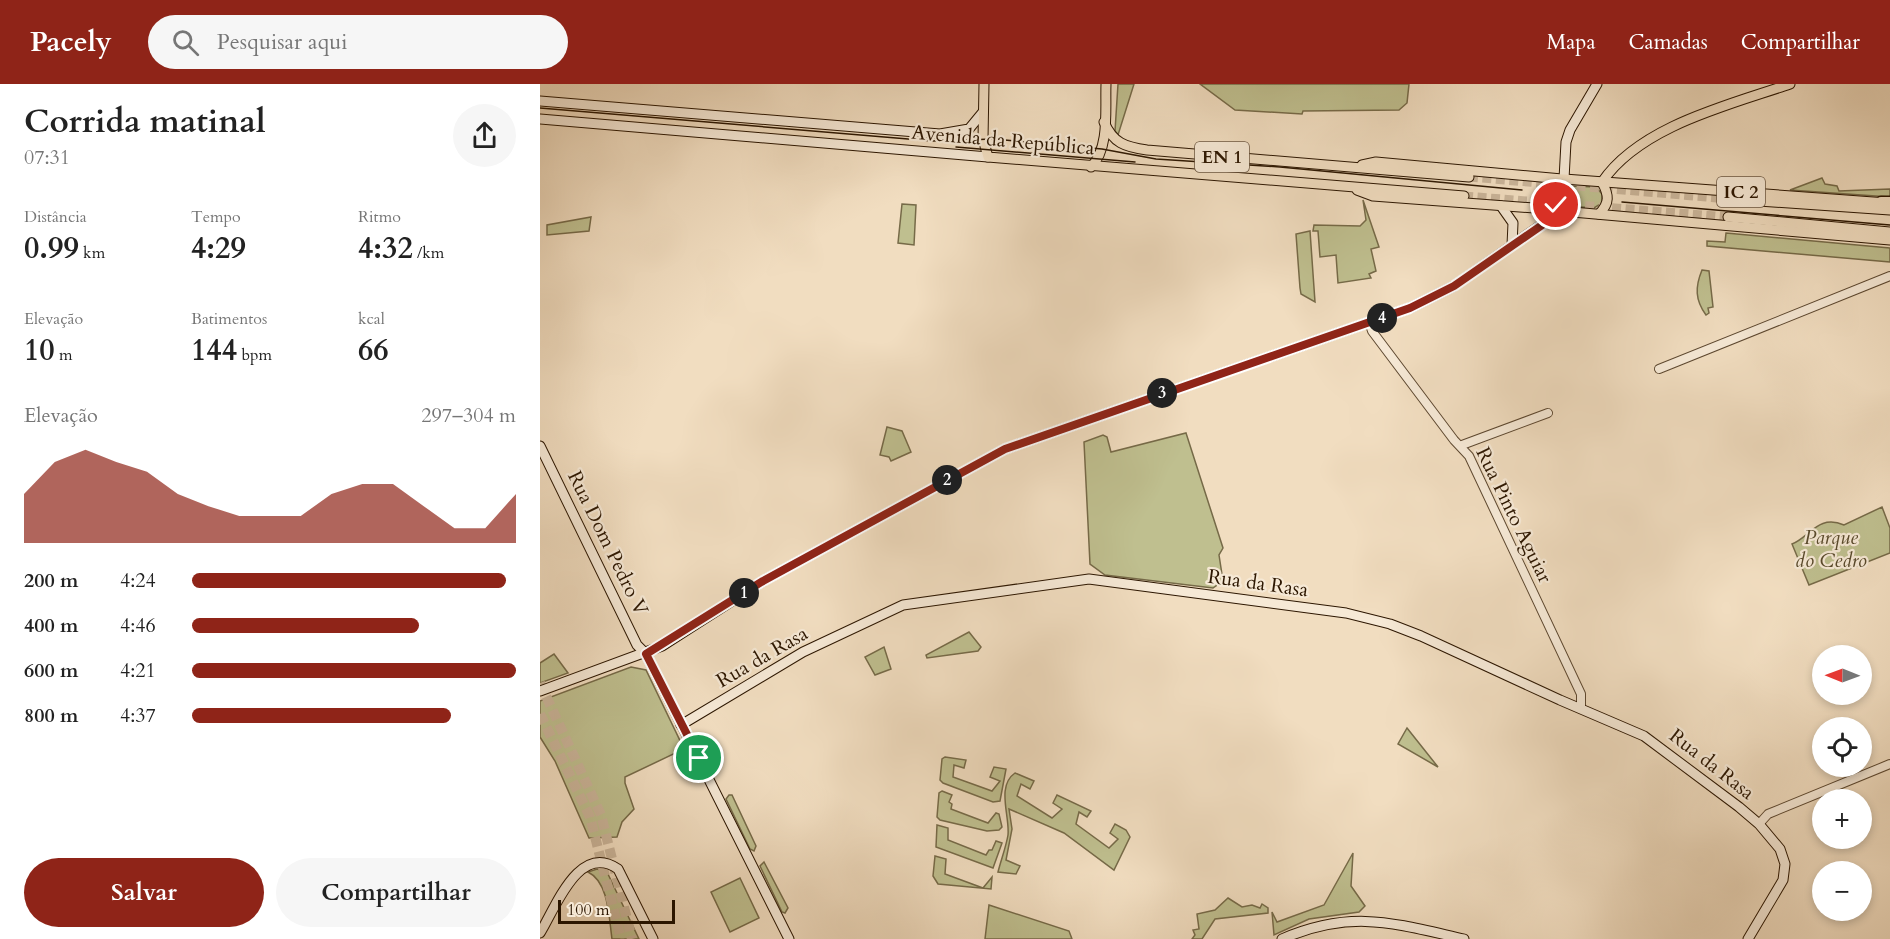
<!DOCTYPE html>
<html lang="pt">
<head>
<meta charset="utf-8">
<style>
  :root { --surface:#fff; --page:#f6f6f6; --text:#222; --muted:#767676; --accent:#8f2418 }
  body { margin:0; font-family:Cardo,serif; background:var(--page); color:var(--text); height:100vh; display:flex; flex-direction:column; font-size:22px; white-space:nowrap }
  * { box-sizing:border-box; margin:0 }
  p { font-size:20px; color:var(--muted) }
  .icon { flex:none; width:33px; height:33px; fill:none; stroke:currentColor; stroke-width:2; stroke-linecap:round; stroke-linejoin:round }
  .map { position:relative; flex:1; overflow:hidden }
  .details { display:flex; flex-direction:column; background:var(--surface); width:540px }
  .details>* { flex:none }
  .needle { width:39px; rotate:271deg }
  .tools { position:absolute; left:1272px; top:561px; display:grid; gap:12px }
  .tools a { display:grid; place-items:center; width:60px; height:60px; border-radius:50%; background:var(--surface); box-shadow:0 3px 9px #0003; font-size:30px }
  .scale { position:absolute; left:18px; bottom:15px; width:117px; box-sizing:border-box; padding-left:6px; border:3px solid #2c1600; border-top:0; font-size:16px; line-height:21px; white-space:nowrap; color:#2c1600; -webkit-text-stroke:4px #f6e9d6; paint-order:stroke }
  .pin { position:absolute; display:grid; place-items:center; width:51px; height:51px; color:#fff; margin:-26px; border:3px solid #fff; border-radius:50%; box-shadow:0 2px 6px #0007 }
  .km { position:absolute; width:30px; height:30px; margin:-15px; border-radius:50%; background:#222; color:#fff; font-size:16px; line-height:30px; text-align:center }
  .round { display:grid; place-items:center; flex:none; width:63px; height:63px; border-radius:32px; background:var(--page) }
  .overview { display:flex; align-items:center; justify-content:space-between; height:102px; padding:0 24px }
  h1 { font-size:33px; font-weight:600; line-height:45px }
  .metrics { display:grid; grid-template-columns:repeat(3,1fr); gap:9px; height:102px; padding:6px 24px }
  .metrics div { display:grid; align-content:center }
  .metrics b { font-size:30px; font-weight:600 }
  .metrics small { font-size:16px; font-weight:400 }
  .metrics p { font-size:16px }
  .chart { height:168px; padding:12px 24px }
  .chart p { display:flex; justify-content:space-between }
  .chart svg { width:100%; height:108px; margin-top:6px; fill:var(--accent); opacity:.7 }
  .action { display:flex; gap:12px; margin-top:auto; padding:12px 24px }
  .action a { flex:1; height:69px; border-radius:36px; background:var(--accent); color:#fff; font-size:24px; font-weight:600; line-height:69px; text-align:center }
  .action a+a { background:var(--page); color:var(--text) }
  ul { padding:0 24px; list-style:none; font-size:20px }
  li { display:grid; grid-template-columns:96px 72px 1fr; align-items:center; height:45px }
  li i { height:15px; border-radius:8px; background:var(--accent) }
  header { display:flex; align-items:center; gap:36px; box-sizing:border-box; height:84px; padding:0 30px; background:var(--accent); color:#fff }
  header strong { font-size:28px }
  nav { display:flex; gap:33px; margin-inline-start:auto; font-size:21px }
  .search { width:420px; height:54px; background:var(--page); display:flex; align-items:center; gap:15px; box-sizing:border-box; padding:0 21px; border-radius:33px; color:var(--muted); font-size:22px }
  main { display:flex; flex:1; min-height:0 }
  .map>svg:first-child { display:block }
  .green { fill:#bfbf8f; stroke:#766a48; stroke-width:1.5 }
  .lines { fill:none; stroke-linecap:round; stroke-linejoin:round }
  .primary-tunnel { stroke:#cab59a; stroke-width:9; stroke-dasharray:9 4.5; stroke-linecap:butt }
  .motorway-tunnel { stroke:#cab59a; stroke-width:10; stroke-dasharray:10 5; stroke-linecap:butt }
  .tertiary-casing { stroke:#5d4830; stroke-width:10 }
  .secondary-casing { stroke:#2c1600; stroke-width:11 }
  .primary-casing { stroke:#2c1600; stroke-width:11 }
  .motorway-casing { stroke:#2c1600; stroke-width:13 }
  .tertiary { stroke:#f6e9d6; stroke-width:8 }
  .secondary { stroke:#f6e9d6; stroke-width:9 }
  .primary { stroke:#f1ddc0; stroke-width:9 }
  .motorway { stroke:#f1ddc0; stroke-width:10 }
  .tram { stroke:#2c1600; stroke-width:1.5 }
  .route-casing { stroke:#fff; stroke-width:12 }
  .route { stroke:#8f2418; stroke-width:8 }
  .labels { text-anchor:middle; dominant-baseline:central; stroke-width:4.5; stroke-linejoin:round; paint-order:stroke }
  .shield { fill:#f6e9d6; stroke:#695540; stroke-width:1.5 }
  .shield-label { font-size:18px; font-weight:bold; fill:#2c1600 }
  .street-label { font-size:20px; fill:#2c1600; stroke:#f6e9d6 }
  .park-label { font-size:20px; font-style:italic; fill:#58492b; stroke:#f6e9d6 }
</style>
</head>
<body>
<header>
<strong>Pacely</strong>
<div class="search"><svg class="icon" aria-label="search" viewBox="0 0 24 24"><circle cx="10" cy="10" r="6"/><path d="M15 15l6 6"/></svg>Pesquisar aqui</div>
<nav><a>Mapa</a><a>Camadas</a><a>Compartilhar</a></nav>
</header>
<main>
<section class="details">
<div class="overview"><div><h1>Corrida matinal</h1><p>07:31</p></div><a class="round"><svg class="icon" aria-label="share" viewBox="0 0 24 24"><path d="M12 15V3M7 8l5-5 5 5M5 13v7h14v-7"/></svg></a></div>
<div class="metrics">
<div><p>Distância</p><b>0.99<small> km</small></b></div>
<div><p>Tempo</p><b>4:29</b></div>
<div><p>Ritmo</p><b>4:32<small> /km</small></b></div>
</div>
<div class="metrics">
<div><p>Elevação</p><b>10<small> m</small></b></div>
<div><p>Batimentos</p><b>144<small> bpm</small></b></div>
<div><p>kcal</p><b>66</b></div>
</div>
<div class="chart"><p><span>Elevação</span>297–304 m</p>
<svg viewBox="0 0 160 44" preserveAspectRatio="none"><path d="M0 44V24L10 11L20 6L30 11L40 15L50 24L60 29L70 33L80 33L90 33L100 24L110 20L120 20L130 29L140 38L150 38L160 24V44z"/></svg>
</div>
<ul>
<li><b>200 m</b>4:24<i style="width:97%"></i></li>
<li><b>400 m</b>4:46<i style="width:70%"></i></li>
<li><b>600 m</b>4:21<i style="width:100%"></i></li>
<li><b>800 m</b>4:37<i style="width:80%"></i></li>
</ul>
<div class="action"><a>Salvar</a><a>Compartilhar</a></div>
</section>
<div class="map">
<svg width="1350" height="855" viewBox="0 0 1350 855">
  <rect width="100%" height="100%" fill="#f1ddc0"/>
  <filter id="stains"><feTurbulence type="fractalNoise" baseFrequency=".00333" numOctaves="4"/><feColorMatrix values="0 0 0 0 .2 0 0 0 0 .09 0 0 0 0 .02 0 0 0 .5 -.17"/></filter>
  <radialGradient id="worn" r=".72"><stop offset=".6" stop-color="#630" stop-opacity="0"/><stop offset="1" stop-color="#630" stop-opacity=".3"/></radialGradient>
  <g class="green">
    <polygon points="578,0 594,0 578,51 575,47"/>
    <polygon points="660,0 869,0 867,19 859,26 763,27 762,30 695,26"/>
    <polygon points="1282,94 1285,100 1297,102 1299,107 1350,105 1350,113 1250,106"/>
    <polygon points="1030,102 1056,103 1062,110 1062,119 1054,124 1028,122 1022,114 1025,105"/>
    <polygon points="823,116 839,163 831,165 836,187 829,190 831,194 798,199 796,171 780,173 778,147 773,147 774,141 820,142 826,136"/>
    <polygon points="362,120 376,121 374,161 358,159"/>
    <polygon points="51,133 49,147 7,151 7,141"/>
    <polygon points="770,147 775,218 761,210 760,204 756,150"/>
    <polygon points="1186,149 1350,164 1350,178 1167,162 1167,157 1185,158"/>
    <path d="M 1162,186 L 1169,187 L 1173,223 L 1168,224 L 1169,229 L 1166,231 C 1155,216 1155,203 1162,186 Z"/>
    <polygon points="347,343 362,347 371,368 351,377 349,373 340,371"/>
    <polygon points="646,349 683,464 679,471 683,497 673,504 565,491 550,480 544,358 563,351 567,353 571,368"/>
    <path d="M 1342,423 L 1350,444 L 1350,469 L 1269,501 L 1252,460 C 1270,453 1278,430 1304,441 Z"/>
    <polygon points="429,548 441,563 438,567 387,574 386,571"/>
    <polygon points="344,563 351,585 335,591 325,573"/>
    <polygon points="14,570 28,589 0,599 0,579"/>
    <polygon points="91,583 106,586 144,665 85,693 85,699 94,725 82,738 77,753 49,754 15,677 0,653 0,617"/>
    <polygon points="867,644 898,683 858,660"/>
    <polygon points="405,673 426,676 424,684 414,681 413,693 452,707 460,697 450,693 454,683 466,685 460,717 453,718 403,699 400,696 402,675"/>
    <path d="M 475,689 L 494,697 L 490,705 L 481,700 L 477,712 L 512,734 L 522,725 L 513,719 L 517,711 L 551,727 L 547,733 L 539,728 L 536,740 L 569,764 L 578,755 L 570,749 L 575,740 L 586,746 L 590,753 L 574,786 L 524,749 L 469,725 L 472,745 L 466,776 L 480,782 L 476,790 L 458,788 C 461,776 466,763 468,751 C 470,732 456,702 475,689 Z"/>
    <polygon points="402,707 412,711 409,718 412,720 411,725 448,739 456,729 459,730 462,743 459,746 447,747 400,736 397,733 399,709"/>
    <polygon points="189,711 192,711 216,762 214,767 210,765 186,715"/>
    <polygon points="397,741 408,744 408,756 446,771 449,766 452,766 456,757 462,759 453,784 396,763"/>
    <polygon points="813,769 811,802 825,822 819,828 769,835 734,851 732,828 737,838 784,821"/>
    <polygon points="395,772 406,775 405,790 443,804 452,793 451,805 398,800 393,792"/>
    <polygon points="224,778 248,824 245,829 242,828 220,782"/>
    <path d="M 57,785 L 67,788 L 99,855 L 72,855 C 69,835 69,798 48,788 Z"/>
    <polygon points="200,794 219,834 190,848 171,808"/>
    <polygon points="688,814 702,823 712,821 720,824 722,820 728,824 728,829 675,835 662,855 652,855 655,851 653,846 659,845 657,830 675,826"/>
    <polygon points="449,821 529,847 532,855 445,855"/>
  </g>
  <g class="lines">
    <g class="primary-tunnel">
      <polyline points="929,93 1190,115"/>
      <polyline points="924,112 1188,133"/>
    </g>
    <g class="motorway-tunnel">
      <polyline points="0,599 61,731 92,855"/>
      <polyline points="0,630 50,733 81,855"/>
    </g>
    <g class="tertiary-casing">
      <g id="tertiary">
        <polyline points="829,238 832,247 914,356 929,372 1041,610 1041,625"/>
        <polyline points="1119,285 1350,192"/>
        <polyline points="922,361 1008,329"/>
        <polyline points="1219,740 1228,730 1350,680"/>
      </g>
    </g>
    <g class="secondary-casing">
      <g id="secondary">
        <polyline points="0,17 400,50 429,45 443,28"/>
        <polyline points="0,35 448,73"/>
        <polyline points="1024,95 1026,58 1030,46 1057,0"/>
        <polyline points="961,122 973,139 972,161"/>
        <polyline points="0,362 97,561 106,570 249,855"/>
        <polyline points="0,607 122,562 223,497 465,365 870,224 914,202 1021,127"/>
        <polyline points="141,641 263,568 363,521 549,495 806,529 850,540 881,552 1020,616 1104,652 1199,723 1219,740 1240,765 1245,780 1243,796 1208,855"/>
        <path d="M 0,849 C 16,823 39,758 78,785 L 113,855"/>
        <path d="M 742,855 C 812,825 853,839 924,855"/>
      </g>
    </g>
    <g class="primary-casing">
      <g id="primary">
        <polyline points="444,0 443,55 448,73 924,112"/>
        <path d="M 564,38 C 573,59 585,63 607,66 L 929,93"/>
        <polyline points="822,81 836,78 1022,95"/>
        <path d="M 551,83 C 570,64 565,25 566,0"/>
        <path d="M 1062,98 C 1100,42 1189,21 1250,0"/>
        <polyline points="817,106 833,112 1020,126"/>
        <polyline points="1190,115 1350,126"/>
        <polyline points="1347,119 1024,95 1015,103 1014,117 1021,127 1350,156"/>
        <path d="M 1059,130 C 1070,119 1069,111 1062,98"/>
        <polyline points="1188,133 1350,148"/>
      </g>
    </g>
    <g class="motorway-casing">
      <polyline id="motorway" points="1341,118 1350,118"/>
    </g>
    <use href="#tertiary" class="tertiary"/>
    <use href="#secondary" class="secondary"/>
    <use href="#primary" class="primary"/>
    <use href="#motorway" class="motorway"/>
    <g class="tram">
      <polyline points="0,24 392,57 454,55 562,65 616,75 740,83 982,106"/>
      <polyline points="416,63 595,78"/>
      <polyline points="1082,118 1350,141"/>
    </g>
  </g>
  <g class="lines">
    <g class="route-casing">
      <polyline id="route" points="159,674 106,570 223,497 465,365 870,224 914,202 1018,130 1021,127 1016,121"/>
    </g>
    <use href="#route" class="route"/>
  </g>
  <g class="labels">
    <g class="shield">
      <rect x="655" y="58" width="54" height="30" rx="4.5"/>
      <rect x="1177" y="93" width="48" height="30" rx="4.5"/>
    </g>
    <g class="shield-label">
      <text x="682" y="73">EN 1</text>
      <text x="1201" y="108">IC 2</text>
    </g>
    <g class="street-label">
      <text transform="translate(463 56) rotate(5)">Avenida da República</text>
      <text transform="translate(974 431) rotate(64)">Rua Pinto Aguiar</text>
      <text transform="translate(68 459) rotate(64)">Rua Dom Pedro V</text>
      <text transform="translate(718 499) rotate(8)">Rua da Rasa</text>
      <text transform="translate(222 573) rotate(-30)">Rua da Rasa</text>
      <text transform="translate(1172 680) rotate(38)">Rua da Rasa</text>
    </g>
    <g class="park-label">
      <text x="1291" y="453">Parque<tspan x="1291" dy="23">do Cedro</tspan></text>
    </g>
  </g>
  <rect width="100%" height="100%" filter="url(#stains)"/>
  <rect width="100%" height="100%" fill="url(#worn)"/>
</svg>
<div class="tools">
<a><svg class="needle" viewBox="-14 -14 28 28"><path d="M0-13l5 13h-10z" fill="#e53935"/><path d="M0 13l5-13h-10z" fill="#767676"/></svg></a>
<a><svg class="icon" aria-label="locate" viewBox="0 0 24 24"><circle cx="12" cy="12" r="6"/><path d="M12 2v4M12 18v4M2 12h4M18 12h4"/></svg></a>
<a>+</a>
<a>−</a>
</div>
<div class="scale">100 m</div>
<div class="pin" style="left:159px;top:674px;background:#1e9e55"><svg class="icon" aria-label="arrive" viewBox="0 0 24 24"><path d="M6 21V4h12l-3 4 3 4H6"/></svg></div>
<div class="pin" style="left:1016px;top:121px;background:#d93025"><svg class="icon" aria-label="check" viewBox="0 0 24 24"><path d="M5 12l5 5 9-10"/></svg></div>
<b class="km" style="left:204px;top:509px">1</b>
<b class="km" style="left:407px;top:396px">2</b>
<b class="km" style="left:622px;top:309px">3</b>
<b class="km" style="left:842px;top:234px">4</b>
</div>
</main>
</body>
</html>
